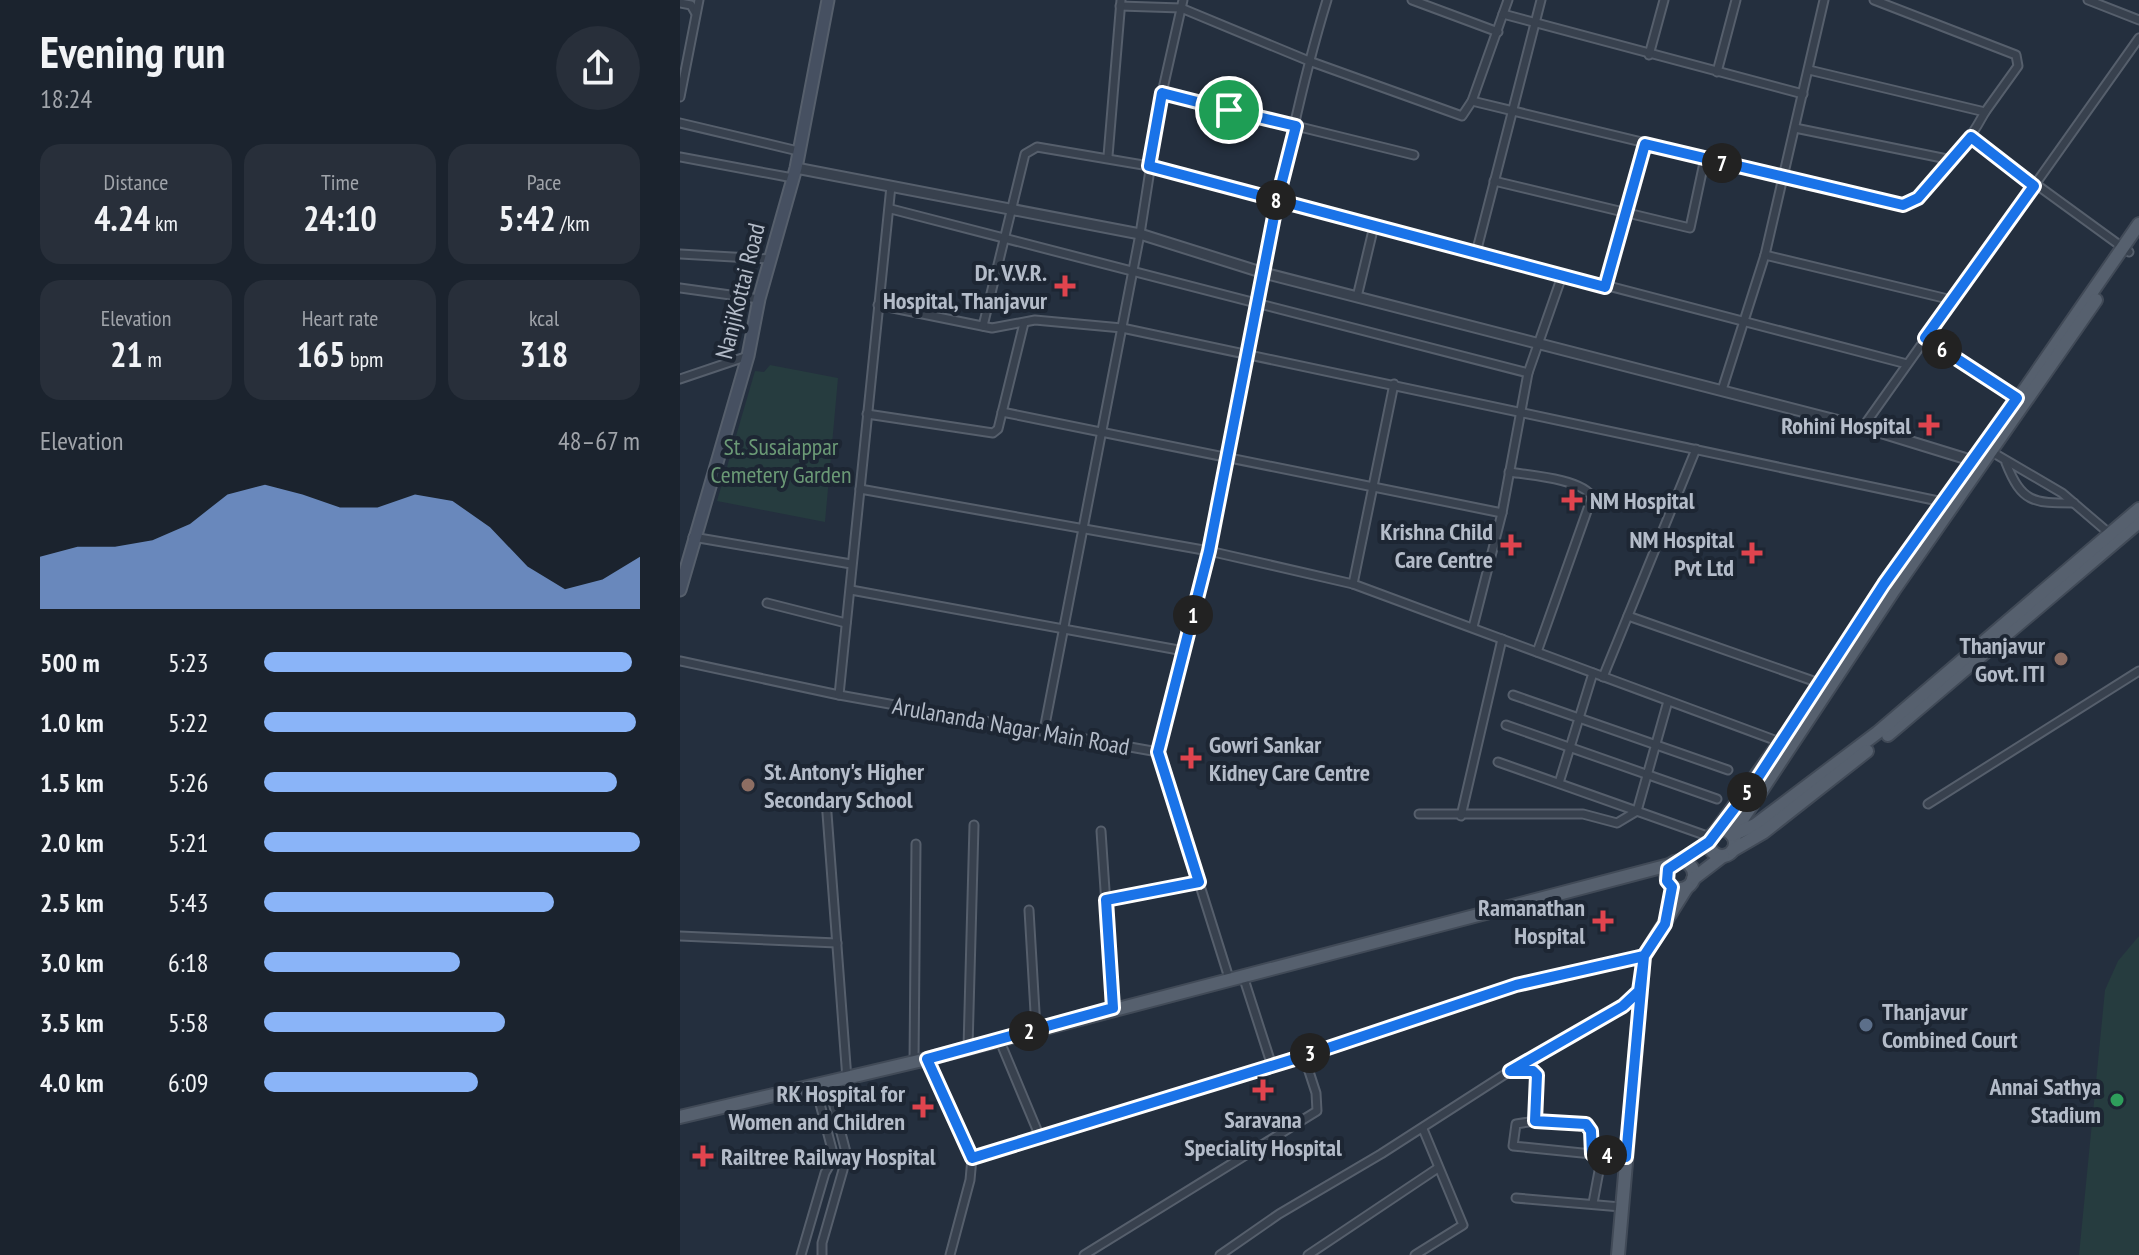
<!DOCTYPE html>
<html lang="en">
<head>
<meta charset="utf-8">
<style>
  :root { --surface:#1b232e; --page:#282f3a; --text:#f1f3f6; --muted:#a0a4aa; --accent:#8ab4f8 }
  body { margin:0; font-family:"PT Sans Narrow",sans-serif; background:var(--page); color:var(--text); height:100vh; display:flex; flex-direction:column; font-size:30px; white-space:nowrap }
  * { box-sizing:border-box; margin:0 }
  p { font-size:26px; color:var(--muted) }
  .icon { flex:none; width:44px; height:44px; fill:none; stroke:currentColor; stroke-width:2; stroke-linecap:round; stroke-linejoin:round }
  .map { position:relative; flex:1; overflow:hidden }
  .sheet { display:flex; flex-direction:column; background:var(--surface); width:680px }
  .sheet>* { flex:none }
  .pin { position:absolute; display:grid; place-items:center; width:68px; height:68px; color:#fff; margin:-34px; border:4px solid #fff; border-radius:50%; box-shadow:0 2px 8px #0007 }
  .km { position:absolute; width:40px; height:40px; margin:-20px; border-radius:50%; background:#222; color:#fff; font-size:22px; line-height:40px; text-align:center }
  .round { display:grid; place-items:center; flex:none; width:84px; height:84px; border-radius:42px; background:var(--page) }
  .headline { display:flex; align-items:center; justify-content:space-between; height:136px; padding:0 40px }
  h1 { font-size:44px; font-weight:700; line-height:60px }
  .stats { display:grid; grid-template-columns:repeat(3,1fr); gap:12px; height:136px; padding:8px 40px }
  .stats div { display:grid; align-content:center; border-radius:20px; background:var(--page); text-align:center }
  .stats b { font-size:34px; font-weight:700 }
  .stats small { font-size:22px; font-weight:400 }
  .stats p { font-size:22px }
  .chart { height:224px; padding:16px 40px }
  .chart p { display:flex; justify-content:space-between }
  .chart svg { width:100%; height:144px; margin-top:8px; fill:var(--accent); opacity:.7 }
  ul { padding:0 40px; list-style:none; font-size:26px }
  li { display:grid; grid-template-columns:128px 96px 1fr; align-items:center; height:60px }
  li i { height:20px; border-radius:10px; background:var(--accent) }
  main { display:flex; flex:1; min-height:0 }
  .map>svg:first-child { display:block }
  .green { fill:#263c3f }
  .lines { fill:none; stroke-linecap:round; stroke-linejoin:round }
  .minor-casing { stroke:#565f6c; stroke-width:11 }
  .tertiary-casing { stroke:#565f6c; stroke-width:13 }
  .secondary-casing { stroke:#565f6c; stroke-width:15 }
  .primary-casing { stroke:#414a57; stroke-width:16 }
  .minor { stroke:#38414e; stroke-width:7 }
  .tertiary { stroke:#38414e; stroke-width:9 }
  .secondary { stroke:#465061; stroke-width:11 }
  .primary { stroke:#56606e; stroke-width:12 }
  .route-casing { stroke:#fff; stroke-width:16 }
  .route { stroke:#1a73e8; stroke-width:10 }
  .health-dot { fill:#e0444e; stroke:#1d2633; stroke-width:3 }
  .education-dot { fill:#8d6e63; stroke:#1d2633; stroke-width:3 }
  .service-dot { fill:#5c6f8a; stroke:#1d2633; stroke-width:3 }
  .leisure-dot { fill:#2e9e5b; stroke:#1d2633; stroke-width:3 }
  .labels { text-anchor:middle; dominant-baseline:central; stroke-width:8; stroke-linejoin:round; paint-order:stroke }
  .poi-label { font-size:24px; font-weight:bold; fill:#b4bcc9; stroke:#1d2633; text-anchor:end }
  .street-label { font-size:24px; fill:#b4bcc9; stroke:#1d2633 }
  .park-label { font-size:24px; fill:#6b9a76; stroke:#1d2633 }
</style>
</head>
<body>
<main>
<section class="sheet">
<div class="headline"><div><h1>Evening run</h1><p>18:24</p></div><a class="round"><svg class="icon" aria-label="share" viewBox="0 0 24 24"><path d="M12 15V3M7 8l5-5 5 5M5 13v7h14v-7"/></svg></a></div>
<div class="stats">
<div><p>Distance</p><b>4.24<small> km</small></b></div>
<div><p>Time</p><b>24:10</b></div>
<div><p>Pace</p><b>5:42<small> /km</small></b></div>
</div>
<div class="stats">
<div><p>Elevation</p><b>21<small> m</small></b></div>
<div><p>Heart rate</p><b>165<small> bpm</small></b></div>
<div><p>kcal</p><b>318</b></div>
</div>
<div class="chart"><p><span>Elevation</span>48–67 m</p>
<svg viewBox="0 0 160 44" preserveAspectRatio="none"><path d="M0 44V28L10 25L20 25L30 23L40 18L50 9L60 6L70 9L80 13L90 13L100 9L110 11L120 19L130 31L140 38L150 35L160 28V44z"/></svg>
</div>
<ul>
<li><b>500 m</b>5:23<i style="width:98%"></i></li>
<li><b>1.0 km</b>5:22<i style="width:99%"></i></li>
<li><b>1.5 km</b>5:26<i style="width:94%"></i></li>
<li><b>2.0 km</b>5:21<i style="width:100%"></i></li>
<li><b>2.5 km</b>5:43<i style="width:77%"></i></li>
<li><b>3.0 km</b>6:18<i style="width:52%"></i></li>
<li><b>3.5 km</b>5:58<i style="width:64%"></i></li>
<li><b>4.0 km</b>6:09<i style="width:57%"></i></li>
</ul>
</section>
<div class="map">
<svg width="1459" height="1255" viewBox="0 0 1459 1255">
  <rect width="100%" height="100%" fill="#242f3e"/>
  <g class="green">
    <polygon points="90,365 158,378 145,522 37,501 75,371 84,372"/>
    <polygon points="1459,936 1459,1255 1399,1255 1425,990 1438,961"/>
  </g>
  <g class="lines">
    <g class="minor-casing">
      <g id="minor">
        <polyline points="732,0 818,32"/>
        <polyline points="1194,0 1336,55 1338,66 1305,112"/>
        <polyline points="1408,0 1459,20"/>
        <polyline points="0,3 11,5 15,12"/>
        <polyline points="440,6 501,8 629,61 782,116 792,101 828,0"/>
        <polyline points="823,14 1123,94"/>
        <polyline points="969,55 984,0"/>
        <polyline points="1037,72 1056,0"/>
        <polyline points="482,93 734,155"/>
        <polyline points="0,97 19,0"/>
        <path d="M 792,101 L 1223,205 C 1249,201 1292,136 1305,112 L 1129,70"/>
        <polyline points="0,123 118,151"/>
        <polyline points="1115,128 1272,160"/>
        <polyline points="1291,137 1449,252"/>
        <polyline points="428,156 441,0"/>
        <polyline points="0,157 113,178"/>
        <polyline points="814,181 1010,228 1025,158"/>
        <polyline points="211,209 848,373"/>
        <polyline points="796,253 861,0"/>
        <polyline points="0,254 90,259"/>
        <polyline points="1085,255 1272,300"/>
        <polyline points="925,287 965,144"/>
        <polyline points="0,288 79,299"/>
        <polyline points="677,297 694,226"/>
        <polyline points="198,305 312,328 355,320 442,328 1263,502"/>
        <polyline points="303,326 345,154 357,147 469,166 1227,364"/>
        <polyline points="1245,338 1337,398"/>
        <polyline points="0,379 68,356"/>
        <polyline points="1042,390 1085,255 1144,0"/>
        <polyline points="322,412 822,513"/>
        <polyline points="187,414 313,433 318,429 344,323"/>
        <polyline points="1183,427 1459,38"/>
        <polyline points="1312,452 1382,493 1430,534"/>
        <path d="M 1326,463 C 1342,503 1353,503 1394,503"/>
        <path d="M 829,472 C 849,475 903,479 912,497 L 857,652"/>
        <polyline points="180,489 529,551 673,584 1100,742"/>
        <polyline points="13,537 171,564"/>
        <polyline points="673,584 714,384"/>
        <polyline points="171,590 504,651"/>
        <polyline points="87,603 166,623"/>
        <polyline points="948,616 1142,684"/>
        <polyline points="793,627 822,513 848,373 882,276"/>
        <polyline points="0,661 159,695 478,752 549,978"/>
        <polyline points="923,677 1016,449"/>
        <polyline points="159,695 211,186"/>
        <polyline points="833,695 1048,770"/>
        <polyline points="826,725 1037,799"/>
        <polyline points="364,730 460,234 482,93 503,0"/>
        <path d="M 478,752 C 512,618 542,485 569,349 C 593,232 612,114 647,0"/>
        <polyline points="818,762 1030,837"/>
        <polyline points="879,783 913,673"/>
        <polyline points="146,800 167,1079"/>
        <polyline points="1248,804 1459,671"/>
        <polyline points="739,814 903,814 937,823 957,811 988,701"/>
        <polyline points="781,816 822,639"/>
        <polyline points="421,831 433,1008"/>
        <polyline points="426,900 519,882"/>
        <polyline points="349,910 356,1029"/>
        <polyline points="0,936 157,943"/>
        <polyline points="563,976 592,1066"/>
        <polyline points="319,1039 360,1137"/>
        <polyline points="288,1048 294,825"/>
        <polyline points="247,1059 292,1158 290,1180 270,1255"/>
        <polyline points="234,1062 236,844"/>
        <polyline points="830,1071 853,1071 857,1075 855,1121 906,1124 911,1131 912,1154 946,1157"/>
        <polyline points="855,1121 836,1124 833,1146 912,1154"/>
        <polyline points="292,1158 624,1056 836,985 964,956"/>
        <polyline points="836,1198 941,1207"/>
        <polyline points="913,1203 922,1155"/>
        <polyline points="121,1255 145,1173 154,1157 135,1085"/>
        <polyline points="142,1255 142,1243 167,1156 148,1083"/>
        <polyline points="404,1255 637,1111 636,1093 624,1056"/>
        <polyline points="540,1255 599,1214 701,1154 830,1071 943,1006 959,991"/>
        <polyline points="628,1255 758,1168"/>
        <polyline points="735,1255 783,1225 743,1129"/>
      </g>
    </g>
    <g class="tertiary-casing">
      <polyline id="tertiary" points="116,168 460,234 584,273 1183,427 1300,463"/>
    </g>
    <g class="secondary-casing">
      <polyline id="secondary" points="0,590 68,356 79,299 116,168 148,0"/>
    </g>
    <g class="primary-casing">
      <g id="primary">
        <polyline points="1208,735 1459,522"/>
        <circle cx="1042" cy="843" r="13"/>
        <polyline points="1036,831 1142,684 1204,584 1296,460 1459,224"/>
        <polyline points="1052,835 1214,590 1416,300"/>
        <polyline points="1052,835 1075,825 1197,733 1459,509"/>
        <polyline points="1053,850 1084,832 1187,751"/>
        <circle cx="1000" cy="875" r="14"/>
        <polyline points="1000,862 1029,842"/>
        <polyline points="1013,879 1043,856"/>
        <polyline points="0,1117 247,1059 993,864"/>
        <polyline points="938,1255 964,956 1007,887"/>
      </g>
    </g>
    <use href="#minor" class="minor"/>
    <use href="#tertiary" class="tertiary"/>
    <use href="#secondary" class="secondary"/>
    <use href="#primary" class="primary"/>
  </g>
  <g class="lines">
    <g class="route-casing">
      <polyline id="route" points="549,110 616,126 597,201 529,551 478,752 519,882 426,900 433,1008 247,1059 292,1158 624,1056 836,985 964,956 946,1157 912,1154 911,1131 906,1124 855,1121 857,1075 853,1071 830,1071 943,1006 959,991 964,956 985,924 992,887 987,881 988,869 1029,842 1079,776 1204,584 1337,398 1245,338 1354,186 1291,137 1238,198 1223,205 965,144 925,287 469,166 482,93 549,110"/>
    </g>
    <use href="#route" class="route"/>
  </g>
  <g class="health-dot">
    <path d="M381 274h8v8h8v8h-8v8h-8v-8h-8v-8h8z"/>
    <path d="M1245 413h8v8h8v8h-8v8h-8v-8h-8v-8h8z"/>
    <path d="M888 488h8v8h8v8h-8v8h-8v-8h-8v-8h8z"/>
    <path d="M827 533h8v8h8v8h-8v8h-8v-8h-8v-8h8z"/>
    <path d="M1068 541h8v8h8v8h-8v8h-8v-8h-8v-8h8z"/>
    <path d="M507 746h8v8h8v8h-8v8h-8v-8h-8v-8h8z"/>
    <path d="M919 909h8v8h8v8h-8v8h-8v-8h-8v-8h8z"/>
    <path d="M579 1078h8v8h8v8h-8v8h-8v-8h-8v-8h8z"/>
    <path d="M239 1095h8v8h8v8h-8v8h-8v-8h-8v-8h8z"/>
    <path d="M19 1144h8v8h8v8h-8v8h-8v-8h-8v-8h8z"/>
  </g>
  <g class="education-dot">
    <circle cx="1381" cy="659" r="8"/>
    <circle cx="68" cy="785" r="8"/>
  </g>
  <circle class="service-dot" cx="1186" cy="1025" r="8"/>
  <circle class="leisure-dot" cx="1437" cy="1100" r="8"/>
  <g class="labels">
    <g class="poi-label">
      <text x="367" y="272">Dr. V.V.R.<tspan x="367" dy="28">Hospital, Thanjavur</tspan></text>
      <text x="1231" y="425">Rohini Hospital</text>
      <text x="910" y="500" text-anchor="start">NM Hospital</text>
      <text x="813" y="531">Krishna Child<tspan x="813" dy="28">Care Centre</tspan></text>
      <text x="1054" y="539">NM Hospital<tspan x="1054" dy="28">Pvt Ltd</tspan></text>
      <text x="1365" y="645">Thanjavur<tspan x="1365" dy="28">Govt. ITI</tspan></text>
      <text x="529" y="744" text-anchor="start">Gowri Sankar<tspan x="529" dy="28">Kidney Care Centre</tspan></text>
      <text x="84" y="771" text-anchor="start">St. Antony's Higher<tspan x="84" dy="28">Secondary School</tspan></text>
      <text x="905" y="907">Ramanathan<tspan x="905" dy="28">Hospital</tspan></text>
      <text x="1202" y="1011" text-anchor="start">Thanjavur<tspan x="1202" dy="28">Combined Court</tspan></text>
      <text x="1421" y="1086">Annai Sathya<tspan x="1421" dy="28">Stadium</tspan></text>
      <text x="225" y="1093">RK Hospital for<tspan x="225" dy="28">Women and Children</tspan></text>
      <text x="583" y="1119" text-anchor="middle">Saravana<tspan x="583" dy="28">Speciality Hospital</tspan></text>
      <text x="41" y="1156" text-anchor="start">Railtree Railway Hospital</text>
    </g>
    <g class="street-label">
      <text transform="translate(60 291) rotate(-76)">NanjiKottai Road</text>
      <text transform="translate(331 726) rotate(10)">Arulananda Nagar Main Road</text>
    </g>
    <g class="park-label">
      <text x="101" y="446">St. Susaiappar<tspan x="101" dy="28">Cemetery Garden</tspan></text>
    </g>
  </g>
</svg>
<div class="pin" style="left:549px;top:110px;background:#1e9e55"><svg class="icon" aria-label="arrive" viewBox="0 0 24 24"><path d="M6 21V4h12l-3 4 3 4H6"/></svg></div>
<b class="km" style="left:513px;top:615px">1</b>
<b class="km" style="left:349px;top:1031px">2</b>
<b class="km" style="left:630px;top:1053px">3</b>
<b class="km" style="left:927px;top:1155px">4</b>
<b class="km" style="left:1067px;top:792px">5</b>
<b class="km" style="left:1262px;top:349px">6</b>
<b class="km" style="left:1042px;top:163px">7</b>
<b class="km" style="left:596px;top:200px">8</b>
</div>
</main>
</body>
</html>
